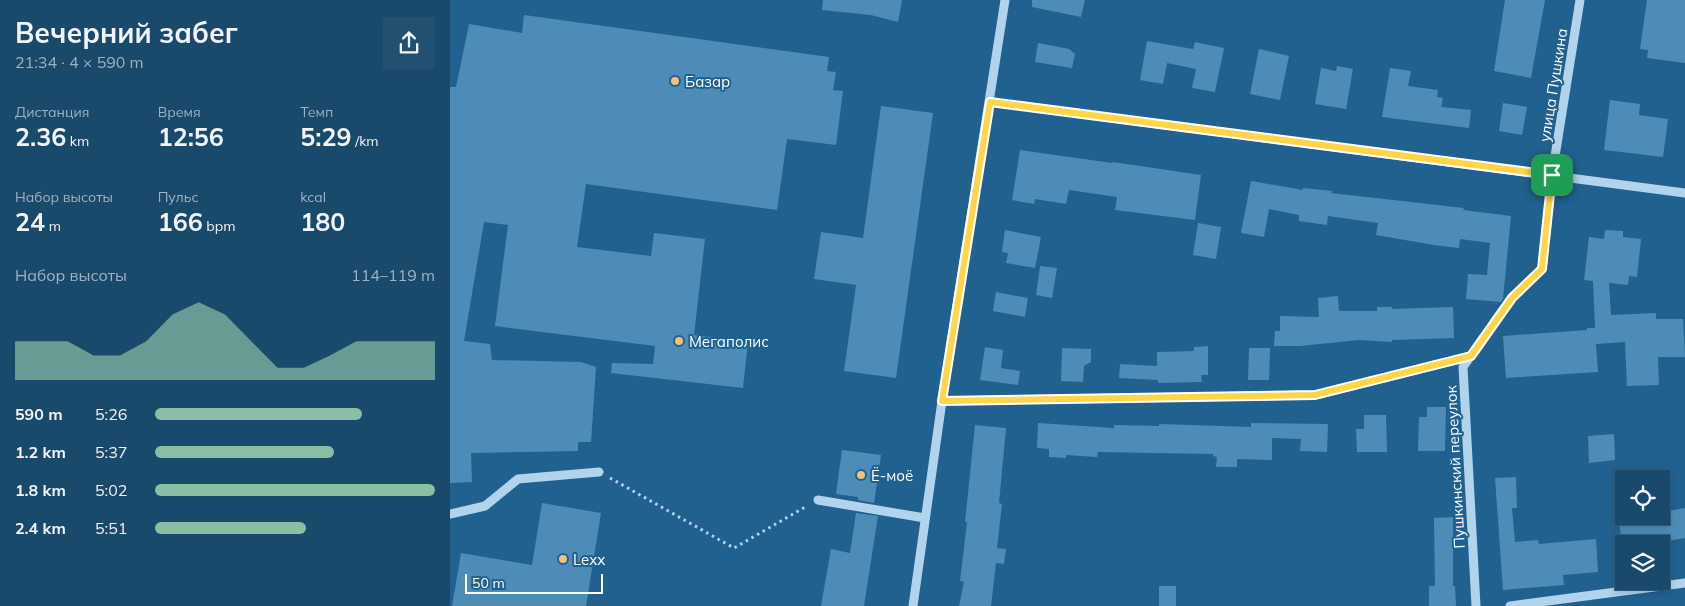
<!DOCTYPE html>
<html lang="ru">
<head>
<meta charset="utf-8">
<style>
  :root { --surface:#19496b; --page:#225071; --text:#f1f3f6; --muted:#9fb2c1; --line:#37617e; --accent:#8abfa5 }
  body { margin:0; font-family:Mulish,sans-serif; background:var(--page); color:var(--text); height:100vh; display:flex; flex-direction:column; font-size:19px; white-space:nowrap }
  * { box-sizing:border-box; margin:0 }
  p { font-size:16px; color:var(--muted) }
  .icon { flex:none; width:28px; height:28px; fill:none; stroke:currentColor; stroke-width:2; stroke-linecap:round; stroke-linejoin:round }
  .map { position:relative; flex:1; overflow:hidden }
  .details { display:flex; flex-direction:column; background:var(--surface); width:450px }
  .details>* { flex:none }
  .buttons { position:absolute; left:1165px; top:470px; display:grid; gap:10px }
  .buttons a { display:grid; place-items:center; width:55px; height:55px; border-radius:0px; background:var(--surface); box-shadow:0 2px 8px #0003,0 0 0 1px var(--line); font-size:25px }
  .scale { position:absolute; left:15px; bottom:12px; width:138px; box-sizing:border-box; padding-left:5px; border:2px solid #fff; border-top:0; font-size:14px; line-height:18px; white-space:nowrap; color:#fff; -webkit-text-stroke:4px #21618f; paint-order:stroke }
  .pin { position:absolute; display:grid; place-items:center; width:42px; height:42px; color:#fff; margin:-21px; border-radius:10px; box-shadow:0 2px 8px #0006 }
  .round { display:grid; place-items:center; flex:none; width:52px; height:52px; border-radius:0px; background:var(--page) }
  .headline { display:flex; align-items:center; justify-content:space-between; height:85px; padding:0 15px }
  h1 { font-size:28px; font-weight:700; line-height:38px }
  .stats { display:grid; grid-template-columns:repeat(3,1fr); gap:8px; height:85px; padding:5px 15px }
  .stats div { display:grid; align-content:center }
  .stats b { font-size:25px; font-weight:700 }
  .stats small { font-size:14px; font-weight:400 }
  .stats p { font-size:14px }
  .chart { height:140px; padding:10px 15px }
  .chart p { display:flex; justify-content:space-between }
  .chart svg { width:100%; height:90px; margin-top:5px; fill:var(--accent); opacity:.7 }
  ul { padding:0 15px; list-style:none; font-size:16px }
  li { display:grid; grid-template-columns:80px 60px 1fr; align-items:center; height:38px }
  li i { height:12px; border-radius:6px; background:var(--accent) }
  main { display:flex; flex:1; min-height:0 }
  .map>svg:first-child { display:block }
  .building { fill:#4e8cb8 }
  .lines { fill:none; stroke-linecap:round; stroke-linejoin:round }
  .path { stroke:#b1d4ec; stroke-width:3; stroke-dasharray:2.5 4; stroke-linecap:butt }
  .minor { stroke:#b1d4ec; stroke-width:9 }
  .route-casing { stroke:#fff; stroke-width:10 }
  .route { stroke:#ffd54a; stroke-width:6 }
  .poi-dot { fill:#f9bf72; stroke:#21618f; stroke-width:2 }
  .labels { text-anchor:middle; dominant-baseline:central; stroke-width:4; stroke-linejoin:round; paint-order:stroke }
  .poi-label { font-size:15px; fill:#fff; stroke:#21618f; text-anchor:start }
  .street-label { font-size:15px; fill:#fff; stroke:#21618f }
</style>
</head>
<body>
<main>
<section class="details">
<div class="headline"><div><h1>Вечерний забег</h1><p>21:34 · 4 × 590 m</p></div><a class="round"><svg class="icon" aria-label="share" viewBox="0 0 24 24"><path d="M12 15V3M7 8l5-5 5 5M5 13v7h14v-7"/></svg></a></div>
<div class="stats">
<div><p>Дистанция</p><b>2.36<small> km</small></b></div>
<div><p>Время</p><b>12:56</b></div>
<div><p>Темп</p><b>5:29<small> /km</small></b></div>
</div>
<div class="stats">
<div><p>Набор высоты</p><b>24<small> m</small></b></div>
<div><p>Пульс</p><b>166<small> bpm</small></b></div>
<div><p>kcal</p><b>180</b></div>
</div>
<div class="chart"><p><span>Набор высоты</span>114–119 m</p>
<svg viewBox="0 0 160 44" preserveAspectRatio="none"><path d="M0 44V25L10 25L20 25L30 32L40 32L50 25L60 12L70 6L80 12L90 25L100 38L110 38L120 32L130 25L140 25L150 25L160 25V44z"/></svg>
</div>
<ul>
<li><b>590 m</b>5:26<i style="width:74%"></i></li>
<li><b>1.2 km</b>5:37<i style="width:64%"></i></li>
<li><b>1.8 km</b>5:02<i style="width:100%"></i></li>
<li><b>2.4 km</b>5:51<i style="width:54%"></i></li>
</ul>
</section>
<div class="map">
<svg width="1235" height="606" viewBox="0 0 1235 606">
  <rect width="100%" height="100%" fill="#21618f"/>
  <g class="building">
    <polygon points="373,0 452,0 448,22 421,15 372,10"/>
    <polygon points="582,0 635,0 631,17 582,7"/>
    <polygon points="1055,0 1095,0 1081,78 1044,71"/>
    <polygon points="1197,0 1235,0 1235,63 1197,58 1198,50 1190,49"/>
    <polygon points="74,15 379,57 377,71 386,72 383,90 393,91 386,145 337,139 327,210 136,184 127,247 201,256 204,233 255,239 244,335 298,342 293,388 161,373 162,363 203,364 205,346 45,326 58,225 34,222 14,341 40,344 42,360 131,362 146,367 141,442 128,442 128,451 21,453 22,482 0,483 0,87 6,87 19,24 72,33"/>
    <polygon points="697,41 743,49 745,42 774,48 765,92 742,88 746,69 717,63 713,84 690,80"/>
    <polygon points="588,43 619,49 625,54 622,68 585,62"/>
    <polygon points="809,49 839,56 830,100 800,94"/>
    <polygon points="887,66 903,69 896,109 865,104 871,68 886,71"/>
    <polygon points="940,68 961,71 958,86 988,90 987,97 993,98 991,107 1021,110 1019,128 932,117"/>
    <polygon points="1160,100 1190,104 1189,115 1218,119 1213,157 1154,150"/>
    <polygon points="1053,103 1077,107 1072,135 1049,131"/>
    <polygon points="431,106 483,113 446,378 394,371 406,285 364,279 371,232 413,238"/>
    <polygon points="570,150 662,163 663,162 751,175 745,220 665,210 667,197 619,190 616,204 585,199 584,204 562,200"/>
    <polygon points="801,181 853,190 853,188 882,191 881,193 1014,208 1013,210 1061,216 1053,299 1051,302 1016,299 1018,274 1037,275 1040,243 1010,239 1009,248 984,245 926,235 928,223 878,216 877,225 849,221 849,215 819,209 814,237 791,233"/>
    <polygon points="748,223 771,227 766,259 743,255"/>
    <polygon points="555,230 591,237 585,268 556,263 558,253 552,252"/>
    <polygon points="1155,230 1173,231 1173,237 1191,239 1187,277 1179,276 1178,285 1159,283 1161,315 1206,313 1206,319 1233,319 1235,357 1208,357 1209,385 1177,386 1175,342 1146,344 1148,372 1056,378 1053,336 1137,330 1137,328 1145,328 1143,281 1134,280 1139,237 1154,239"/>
    <polygon points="590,266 607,268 602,298 586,295"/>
    <polygon points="546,292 578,298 575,317 543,311"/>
    <polygon points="888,296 889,311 927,311 927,307 942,307 942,309 1003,307 1004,338 942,340 942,342 909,340 850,346 824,346 825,331 830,331 830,316 869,317 868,298"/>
    <polygon points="758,346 758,375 751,375 752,382 708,383 708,380 669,378 670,364 707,366 707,352 744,351 744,347"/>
    <polygon points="535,347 553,350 551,368 570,371 568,385 530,380"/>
    <polygon points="612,348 641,349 641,362 634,366 633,382 611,381"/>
    <polygon points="799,348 820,348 819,380 798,380"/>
    <polygon points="977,407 996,407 995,451 968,451 969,417 977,417"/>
    <polygon points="914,415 936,415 937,452 907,452 906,429 914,429"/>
    <polygon points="588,423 664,428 664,425 709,426 709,424 801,427 801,423 878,424 877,452 850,451 851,439 822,438 822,460 787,459 787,467 766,467 767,457 763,456 763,454 648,452 647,457 616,455 616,458 599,457 599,449 587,448"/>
    <polygon points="525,425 556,428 549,503 552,504 547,548 556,549 554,564 546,563 541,606 509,606 514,582 510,581 517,522 515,522"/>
    <polygon points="1164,434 1165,460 1139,463 1138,436"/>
    <polygon points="392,450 431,455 424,503 408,500 408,497 386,494"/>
    <polygon points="1066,477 1067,508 1062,508 1065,542 1088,540 1089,544 1146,539 1148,572 1113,575 1114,585 1053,590 1045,478"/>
    <polygon points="92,503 151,513 136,606 2,606 11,553 82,565"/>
    <polygon points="1235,508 1235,538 1198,544 1172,544 1168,516 1188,516 1189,526 1218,521 1217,511"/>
    <polygon points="406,513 428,516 414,606 371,606 381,549 400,553"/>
    <polygon points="1003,517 1003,586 1005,586 1006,606 979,606 979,586 985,586 984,518"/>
    <rect x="709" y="586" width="17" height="20"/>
  </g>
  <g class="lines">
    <polyline class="path" points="160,478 284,548 357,506"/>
    <g class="minor">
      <polyline points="540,102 1235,193"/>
      <polyline points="492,401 865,395 1021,356"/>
      <polyline points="368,500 475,518"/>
      <polyline points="0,514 35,506 68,479 149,472"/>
      <polyline points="463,606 492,401 555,0"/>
      <polyline points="1026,606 1013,367 1062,297 1092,269 1102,175 1130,0"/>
      <polyline points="1060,606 1235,583"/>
    </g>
  </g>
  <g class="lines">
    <g class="route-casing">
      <polygon id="route" points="540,102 1102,175 1092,269 1062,298 1021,356 865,395 492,401"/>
    </g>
    <use href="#route" class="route"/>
  </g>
  <g class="poi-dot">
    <circle cx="225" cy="81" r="5"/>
    <circle cx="229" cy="341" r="5"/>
    <circle cx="411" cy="475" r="5"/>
    <circle cx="113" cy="559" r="5"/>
  </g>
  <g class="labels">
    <g class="poi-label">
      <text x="235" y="81">Базар</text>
      <text x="239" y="341">Мегаполис</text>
      <text x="421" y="475">Ё-моё</text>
      <text x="123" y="559">Lexx</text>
    </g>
    <g class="street-label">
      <text transform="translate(1103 85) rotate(-81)">улица Пушкина</text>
      <text transform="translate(1005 467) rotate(-93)">Пушкинский переулок</text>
    </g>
  </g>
</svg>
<div class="buttons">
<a><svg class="icon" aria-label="locate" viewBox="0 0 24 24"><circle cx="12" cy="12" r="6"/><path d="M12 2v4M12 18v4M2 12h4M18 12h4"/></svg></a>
<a><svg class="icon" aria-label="layers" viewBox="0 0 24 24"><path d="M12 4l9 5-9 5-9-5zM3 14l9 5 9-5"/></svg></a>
</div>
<div class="scale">50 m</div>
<div class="pin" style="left:1102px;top:175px;background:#1e9e55"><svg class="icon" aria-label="arrive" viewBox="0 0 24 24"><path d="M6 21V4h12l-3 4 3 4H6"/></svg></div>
</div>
</main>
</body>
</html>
